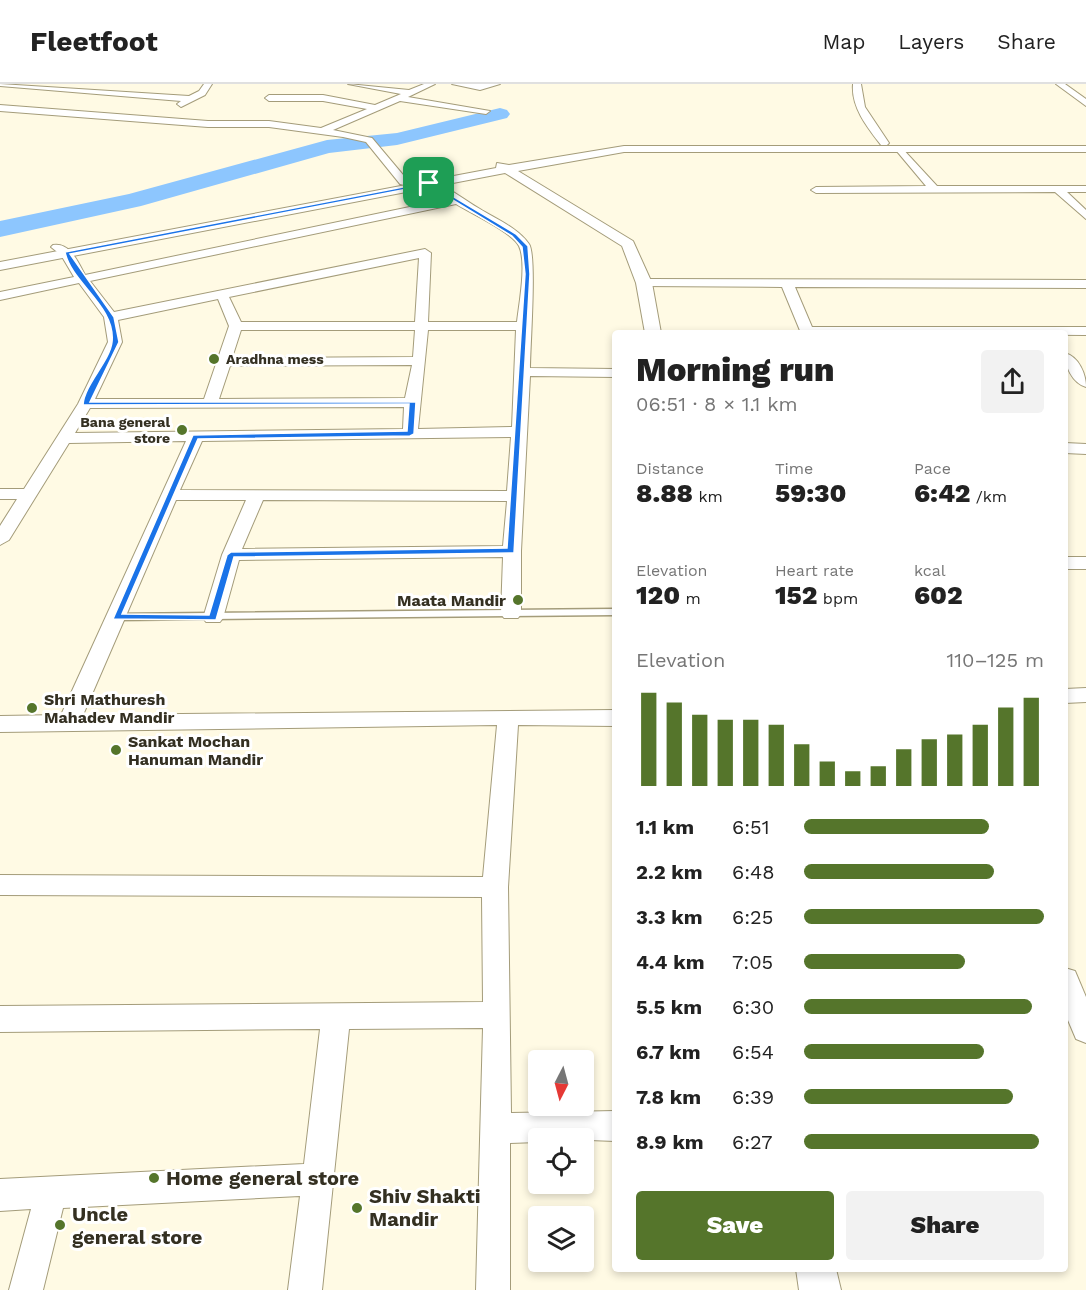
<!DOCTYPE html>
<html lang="en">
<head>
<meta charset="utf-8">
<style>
  :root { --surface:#fff; --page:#f2f2f2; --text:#222; --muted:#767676; --line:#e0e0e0; --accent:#55752b }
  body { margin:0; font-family:"Work Sans",sans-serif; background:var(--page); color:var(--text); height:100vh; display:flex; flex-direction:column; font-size:22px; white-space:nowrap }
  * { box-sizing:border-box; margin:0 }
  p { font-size:20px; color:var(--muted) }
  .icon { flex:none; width:33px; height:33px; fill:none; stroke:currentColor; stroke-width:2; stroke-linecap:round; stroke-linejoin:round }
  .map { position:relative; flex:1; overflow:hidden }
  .details { position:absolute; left:612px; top:246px; width:456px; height:942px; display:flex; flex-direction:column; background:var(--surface); border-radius:6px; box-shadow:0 3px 9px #0003 }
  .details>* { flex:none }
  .needle { width:39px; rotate:186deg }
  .fabs { position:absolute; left:528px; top:966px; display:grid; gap:12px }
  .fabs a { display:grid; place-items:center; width:66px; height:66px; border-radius:6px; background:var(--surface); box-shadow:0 3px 9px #0003; font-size:30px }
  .pin { position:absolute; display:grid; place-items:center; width:51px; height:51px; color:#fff; margin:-26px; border-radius:12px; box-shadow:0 3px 9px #0006 }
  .round { display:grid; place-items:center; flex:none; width:63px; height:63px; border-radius:6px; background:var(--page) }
  .summary { display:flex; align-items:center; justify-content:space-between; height:102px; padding:0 24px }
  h1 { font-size:33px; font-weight:800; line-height:45px }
  .figures { display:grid; grid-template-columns:repeat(3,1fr); gap:9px; height:102px; padding:6px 24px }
  .figures div { display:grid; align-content:center }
  .figures b { font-size:26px; font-weight:800 }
  .figures small { font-size:16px; font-weight:400 }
  .figures p { font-size:16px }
  .chart { height:168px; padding:12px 24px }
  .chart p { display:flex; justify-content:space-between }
  .chart svg { width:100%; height:108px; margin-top:6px; stroke:var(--accent); stroke-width:6 }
  .button { display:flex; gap:12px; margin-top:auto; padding:12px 24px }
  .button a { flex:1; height:69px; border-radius:6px; background:var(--accent); color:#fff; font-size:24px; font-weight:800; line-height:69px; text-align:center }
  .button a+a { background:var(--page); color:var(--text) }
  ul { padding:0 24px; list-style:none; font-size:20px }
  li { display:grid; grid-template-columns:96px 72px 1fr; align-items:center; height:45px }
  li i { height:15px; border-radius:8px; background:var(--accent) }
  header { display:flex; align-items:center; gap:36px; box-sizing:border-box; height:84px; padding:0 30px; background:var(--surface); border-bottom:2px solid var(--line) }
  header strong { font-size:28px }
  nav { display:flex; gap:33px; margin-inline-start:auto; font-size:21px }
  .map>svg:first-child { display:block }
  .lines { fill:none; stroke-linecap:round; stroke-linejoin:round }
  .river { fill:#8dc6fe; fill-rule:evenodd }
  .service-casing { stroke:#a49c7a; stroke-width:3 }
  .minor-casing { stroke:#a49c7a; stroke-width:2 }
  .tertiary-casing { stroke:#a49c7a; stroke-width:2 }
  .service { fill:#fff; fill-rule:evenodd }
  .minor { fill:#fff; fill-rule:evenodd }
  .tertiary { fill:#fff; fill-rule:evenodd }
  .route { fill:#1a73e8; stroke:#fff; stroke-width:1.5; fill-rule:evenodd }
  .poi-dot { fill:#55752b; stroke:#fff; stroke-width:2 }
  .labels { text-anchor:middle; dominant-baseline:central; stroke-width:6; stroke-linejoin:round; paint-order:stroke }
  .far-poi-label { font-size:14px; font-weight:bold; fill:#343022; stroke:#fff; text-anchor:start }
  .poi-label { font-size:16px; font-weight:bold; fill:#343022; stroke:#fff; text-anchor:start }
  .near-poi-label { font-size:20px; font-weight:bold; fill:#343022; stroke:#fff; text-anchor:start }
</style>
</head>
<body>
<header>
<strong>Fleetfoot</strong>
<nav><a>Map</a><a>Layers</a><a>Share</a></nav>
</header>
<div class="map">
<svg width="1086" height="1206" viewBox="0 0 1086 1206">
  <rect width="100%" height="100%" fill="#fffae4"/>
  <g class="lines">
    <polygon class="river" points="500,24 507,26 510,30 507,34 397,61 329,69 141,122 0,153 0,137 129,110 327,56 397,49"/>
    <g class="service-casing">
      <polygon id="service" points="615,525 615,531 116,536 111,533 116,530"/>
    </g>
    <g class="minor-casing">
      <g id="minor">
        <polygon points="0,0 189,12 199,7 204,0 212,0 205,11 181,23 177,20 181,17 0,2"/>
        <polygon points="348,0 409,6 424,0 435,0 408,13 490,27 486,30 400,17 333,46 372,54 409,98 404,101 400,100 366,58 343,53 269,43 208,43 0,27 0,21 208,37 269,37 321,44 367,25 323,17 269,17 265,14 269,11 323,11 375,21 401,10"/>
        <polygon points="452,0 500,0 480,6"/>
        <path d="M 853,0 L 861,0 L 865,23 L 889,59 L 887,61 L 881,61 C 867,43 851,23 853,0 Z"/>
        <polygon points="1056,0 1065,0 1086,15 1086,22"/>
        <polygon points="900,62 937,102 1086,102 1086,108 1067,108 1086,126 1086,135 1055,108 816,109 811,106 816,103 926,102 895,65"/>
        <path d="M 429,96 C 448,102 464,116 480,125 C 496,135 518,144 529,160 C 537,171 530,263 530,284 L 615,285 L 615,293 L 530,292 L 521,467 L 521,530 L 518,534 L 504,534 L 501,530 L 503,473 L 239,476 L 223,534 L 220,538 L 206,538 L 203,534 L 222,471 L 246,416 L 176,416 L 83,631 L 615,626 L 615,642 L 518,641 L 508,803 L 511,1029 L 615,1027 L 615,1057 L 538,1054 L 538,1058 L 510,1059 L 510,1206 L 476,1206 L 483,944 L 349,945 L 322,1206 L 288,1206 L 300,1112 L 63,1124 L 43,1206 L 9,1206 L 31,1125 L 0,1127 L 0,1095 L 304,1080 L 320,945 L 0,948 L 0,922 L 483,918 L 482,813 L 0,811 L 0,791 L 483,793 L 497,641 L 0,648 L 0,632 L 61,631 L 186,357 L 69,359 L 9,456 L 0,461 L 0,442 L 17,415 L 0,415 L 0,405 L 24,405 L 78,320 L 108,258 L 104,233 L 79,199 L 0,216 L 0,208 L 74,193 L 61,171 L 51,163 L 53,161 C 70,158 78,178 85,191 L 448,115 L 425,101 L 424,99 ZM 456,120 C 470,129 512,148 519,162 C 527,179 519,220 517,238 L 428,238 L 431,169 L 425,165 L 114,228 L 90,197 ZM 419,174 L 415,238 L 241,238 L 229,213 ZM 218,215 L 229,242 L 204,315 L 95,315 L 122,258 L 118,236 ZM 241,246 L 415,246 L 413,273 L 232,274 ZM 428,246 L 516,246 L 512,343 L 418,345 ZM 412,281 L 405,314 L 219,315 L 230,282 ZM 404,323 L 403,345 L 75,349 L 90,324 ZM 511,353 L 507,407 L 180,406 L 202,357 ZM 263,416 L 507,417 L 503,462 L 242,465 Z"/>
        <polygon points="644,195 1086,196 1086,204 795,203 812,243 1086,243 1086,251 801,249 782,203 640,202 640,196"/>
        <path d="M 1065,269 C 1079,273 1086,290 1086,303 C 1072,299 1065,282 1065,269 Z"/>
        <polygon points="1065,359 1086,360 1086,370 1065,369"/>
        <rect x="1065" y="473" width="21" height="12"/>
        <polygon points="1086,604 1086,618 1065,619 1065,605"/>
        <polygon points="1065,884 1075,887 1086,913 1086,959 1076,955 1065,929"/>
      </g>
    </g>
    <g class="tertiary-casing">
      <g id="tertiary">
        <polygon points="624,62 1086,62 1086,68 624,68 518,87 633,157 652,199 661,249 645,249 636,199 622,162 505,89 0,186 0,178 496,84 497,79 509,81"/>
        <polygon points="796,1185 836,1185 841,1206 799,1206"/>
      </g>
    </g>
    <use href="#service" class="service"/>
    <use href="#minor" class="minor"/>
    <use href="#tertiary" class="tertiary"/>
  </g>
  <path class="route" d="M 429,98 L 516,150 L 528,162 L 530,190 L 514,469 L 234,473 L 216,536 L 113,535 L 193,351 L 407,347 L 409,320 L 83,321 C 84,301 110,277 112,258 C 116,222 71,199 65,168 ZM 428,101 L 512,152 L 522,163 L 525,190 L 507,464 L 231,468 L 227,471 L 209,531 L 122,530 L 198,355 L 410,352 L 414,350 L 416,318 L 90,318 L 119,258 L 114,233 L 70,170 Z"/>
  <g class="poi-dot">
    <circle cx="214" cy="275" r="6"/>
    <circle cx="182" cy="346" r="6"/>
    <circle cx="518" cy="516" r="6"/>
    <circle cx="32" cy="624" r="6"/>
    <circle cx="116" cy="666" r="6"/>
    <circle cx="154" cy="1094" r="6"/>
    <circle cx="357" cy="1124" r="6"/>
    <circle cx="60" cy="1141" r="6"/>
  </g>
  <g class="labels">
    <g class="far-poi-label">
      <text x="226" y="275">Aradhna mess</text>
      <text x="170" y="338" text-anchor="end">Bana general<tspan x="170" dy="16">store</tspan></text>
    </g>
    <g class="poi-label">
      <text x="506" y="516" text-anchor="end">Maata Mandir</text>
      <text x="44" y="615">Shri Mathuresh<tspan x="44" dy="18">Mahadev Mandir</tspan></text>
      <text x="128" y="657">Sankat Mochan<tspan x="128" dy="18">Hanuman Mandir</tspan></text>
    </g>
    <g class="near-poi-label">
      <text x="166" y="1094">Home general store</text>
      <text x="369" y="1112">Shiv Shakti<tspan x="369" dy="23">Mandir</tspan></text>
      <text x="72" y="1130">Uncle<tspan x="72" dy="23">general store</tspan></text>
    </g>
  </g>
</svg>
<div class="fabs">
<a><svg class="needle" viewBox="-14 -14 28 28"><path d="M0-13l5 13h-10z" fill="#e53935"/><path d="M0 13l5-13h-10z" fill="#767676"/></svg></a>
<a><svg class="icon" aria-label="locate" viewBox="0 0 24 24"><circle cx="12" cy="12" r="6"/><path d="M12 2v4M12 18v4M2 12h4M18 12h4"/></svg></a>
<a><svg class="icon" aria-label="layers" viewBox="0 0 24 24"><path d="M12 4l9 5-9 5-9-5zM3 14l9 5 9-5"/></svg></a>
</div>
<div class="pin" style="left:429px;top:99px;background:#1e9e55"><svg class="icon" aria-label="arrive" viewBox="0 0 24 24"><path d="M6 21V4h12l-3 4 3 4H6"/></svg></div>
<section class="details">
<div class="summary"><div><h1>Morning run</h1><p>06:51 · 8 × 1.1 km</p></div><a class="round"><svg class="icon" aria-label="share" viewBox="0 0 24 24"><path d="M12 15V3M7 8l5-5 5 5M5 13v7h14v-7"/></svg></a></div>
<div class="figures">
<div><p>Distance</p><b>8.88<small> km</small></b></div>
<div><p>Time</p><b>59:30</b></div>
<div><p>Pace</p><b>6:42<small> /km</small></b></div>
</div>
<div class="figures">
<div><p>Elevation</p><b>120<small> m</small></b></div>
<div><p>Heart rate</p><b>152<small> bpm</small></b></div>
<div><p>kcal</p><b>602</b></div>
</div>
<div class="chart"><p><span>Elevation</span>110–125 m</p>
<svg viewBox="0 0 160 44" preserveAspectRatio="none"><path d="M5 44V6M15 44V10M25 44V15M35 44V17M45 44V17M55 44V19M65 44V27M75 44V34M85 44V38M95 44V36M105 44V29M115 44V25M125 44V23M135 44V19M145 44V12M155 44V8"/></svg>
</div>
<ul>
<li><b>1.1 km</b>6:51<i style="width:77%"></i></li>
<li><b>2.2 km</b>6:48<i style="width:79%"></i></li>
<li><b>3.3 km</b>6:25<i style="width:100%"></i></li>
<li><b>4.4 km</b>7:05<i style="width:67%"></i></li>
<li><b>5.5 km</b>6:30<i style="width:95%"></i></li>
<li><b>6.7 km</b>6:54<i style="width:75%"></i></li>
<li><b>7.8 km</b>6:39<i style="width:87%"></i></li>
<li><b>8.9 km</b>6:27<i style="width:98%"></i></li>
</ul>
<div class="button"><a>Save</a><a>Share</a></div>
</section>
</div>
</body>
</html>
